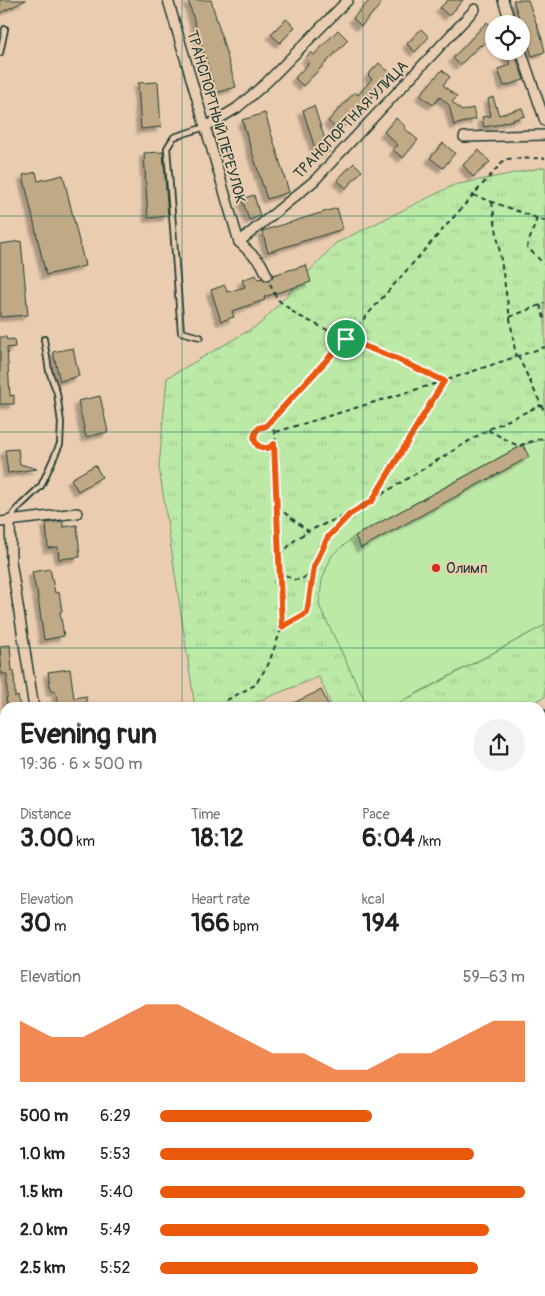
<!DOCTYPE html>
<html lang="en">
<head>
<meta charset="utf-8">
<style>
  :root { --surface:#fff; --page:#f2f2f2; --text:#222; --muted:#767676; --accent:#ea580c }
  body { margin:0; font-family:Pangolin,sans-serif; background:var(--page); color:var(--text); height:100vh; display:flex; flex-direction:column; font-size:19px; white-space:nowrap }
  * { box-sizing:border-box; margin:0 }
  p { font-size:16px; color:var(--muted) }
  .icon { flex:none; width:28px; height:28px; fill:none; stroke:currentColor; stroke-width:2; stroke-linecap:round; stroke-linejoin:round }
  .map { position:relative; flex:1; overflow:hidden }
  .drawer { position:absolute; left:0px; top:702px; width:545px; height:594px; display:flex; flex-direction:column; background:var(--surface); border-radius:15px 15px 0 0; box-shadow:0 1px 4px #0004 }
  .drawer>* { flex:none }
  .tools { position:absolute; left:485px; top:15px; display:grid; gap:10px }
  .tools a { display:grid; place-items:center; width:45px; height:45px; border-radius:50%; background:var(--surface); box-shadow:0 1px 4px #0004; font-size:25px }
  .pin { position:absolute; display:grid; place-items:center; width:42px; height:42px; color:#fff; margin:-21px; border:2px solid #fff; border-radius:50%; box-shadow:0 1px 5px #0007 }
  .round { display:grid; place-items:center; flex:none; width:52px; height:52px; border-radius:26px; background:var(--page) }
  .head { display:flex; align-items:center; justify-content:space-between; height:85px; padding:0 20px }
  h1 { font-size:28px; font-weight:700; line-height:38px }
  .stats { display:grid; grid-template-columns:repeat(3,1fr); gap:8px; height:85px; padding:5px 20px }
  .stats div { display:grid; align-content:center }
  .stats b { font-size:25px; font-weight:700 }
  .stats small { font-size:14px; font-weight:400 }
  .stats p { font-size:14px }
  .chart { height:140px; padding:10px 20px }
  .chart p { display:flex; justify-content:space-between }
  .chart svg { width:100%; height:90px; margin-top:5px; fill:var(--accent); opacity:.7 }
  ul { padding:0 20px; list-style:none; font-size:16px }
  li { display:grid; grid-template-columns:80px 60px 1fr; align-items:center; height:38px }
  li i { height:12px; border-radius:6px; background:var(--accent) }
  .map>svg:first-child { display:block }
  .park { fill:url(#park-tufts); stroke:#6e936d }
  .garden { fill:#bde9a6; stroke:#6e936d }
  .water { fill:#afd3f7; stroke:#7597a9 }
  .building { fill:#c0aa85; stroke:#1f3d34; filter:url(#shadow) }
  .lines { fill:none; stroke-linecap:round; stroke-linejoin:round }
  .lane-casing { stroke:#1f3d34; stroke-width:8 }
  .street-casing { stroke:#1f3d34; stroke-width:12 }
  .secondary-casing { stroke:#1f3d34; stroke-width:15 }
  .primary-casing { stroke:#1f3d34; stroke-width:18 }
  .path { stroke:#1f3d34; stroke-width:2; stroke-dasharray:5 4; stroke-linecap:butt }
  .lane { stroke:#eacdb1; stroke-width:4.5 }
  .street { stroke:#eacdb1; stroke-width:9 }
  .secondary { stroke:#eacdb1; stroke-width:11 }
  .primary { stroke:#eacdb1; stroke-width:14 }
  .rail { stroke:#1f3d34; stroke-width:3 }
  .route-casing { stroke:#fff; stroke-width:10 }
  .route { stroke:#ea580c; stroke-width:6 }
  .grid { fill:none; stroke:#0f766e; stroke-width:1; stroke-opacity:0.55 }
  .poi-dot { fill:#c8321e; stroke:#eacdb1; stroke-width:2 }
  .labels { text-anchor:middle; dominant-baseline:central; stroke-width:4; stroke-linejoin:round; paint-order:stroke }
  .street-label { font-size:15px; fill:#1f3d34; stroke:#eacdb1 }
  .poi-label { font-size:15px; fill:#1f3d34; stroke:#eacdb1; text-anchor:start }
</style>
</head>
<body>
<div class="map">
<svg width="545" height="1296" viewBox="0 0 545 1296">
  <defs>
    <pattern id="park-tufts" width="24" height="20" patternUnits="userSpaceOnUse" patternTransform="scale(1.25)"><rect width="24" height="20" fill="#bde9a6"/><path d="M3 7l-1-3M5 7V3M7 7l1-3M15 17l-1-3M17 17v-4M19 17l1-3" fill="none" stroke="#a2c990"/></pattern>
    <filter id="shadow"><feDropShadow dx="-4.5" dy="4.5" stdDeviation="1" flood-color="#0004"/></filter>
  </defs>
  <rect width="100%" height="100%" fill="#eacdb1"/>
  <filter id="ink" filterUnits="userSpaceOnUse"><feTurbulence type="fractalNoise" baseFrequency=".02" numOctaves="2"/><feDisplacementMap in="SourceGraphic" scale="10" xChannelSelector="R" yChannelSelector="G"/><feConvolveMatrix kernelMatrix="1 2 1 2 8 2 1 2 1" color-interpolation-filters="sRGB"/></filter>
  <g filter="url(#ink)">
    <g class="park">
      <polygon points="545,167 545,439 523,445 355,536 319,605 368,707 332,707 319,677 243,707 195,707 159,467 167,378 260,324 336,243 454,185"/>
      <polygon points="545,625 545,697 524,707 391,708"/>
    </g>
    <polygon class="garden" points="545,439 545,625 391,707 368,707 319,605 322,580 332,555 355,536 523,445"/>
    <polygon class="water" points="540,1206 545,1209 545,1268 540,1268"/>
    <g class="building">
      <polygon points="0,0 26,0 0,13"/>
      <polygon points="188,0 211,0 236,87 216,93"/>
      <polygon points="370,0 377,0 381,4 361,26 353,18"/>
      <polygon points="448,0 463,0 449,16 440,8"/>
      <polygon points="513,0 528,0 542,39 545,52 532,56 524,30 523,30"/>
      <polygon points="286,19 295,27 280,43 271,34"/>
      <polygon points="487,22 494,29 494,33 481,46 480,45 460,65 453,58"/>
      <polygon points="421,29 429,37 415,52 407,44"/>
      <polygon points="338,30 348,40 303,86 295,78 310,62 306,58 311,52 314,55"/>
      <polygon points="505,51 514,51 524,80 504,86 498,69 510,65"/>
      <polygon points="379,63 393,75 339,131 328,121 355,92 358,95 372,79 368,75"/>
      <polygon points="442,70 450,77 443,85 457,97 452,102 462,111 473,108 476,119 454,125 449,105 440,97 433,105 420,95"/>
      <polygon points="158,82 161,127 141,129 138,83"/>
      <polygon points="493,97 499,115 522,108 525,116 496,125 484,127 482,117 491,116 488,99"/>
      <polygon points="314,106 329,152 317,155 303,110"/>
      <polygon points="265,113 289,192 267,199 242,120"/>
      <polygon points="396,118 406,127 404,128 418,140 403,158 393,150 398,145 384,132"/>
      <polygon points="443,143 455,153 443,168 430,158"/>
      <polygon points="479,150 490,162 473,177 463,165"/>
      <polygon points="163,152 168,216 148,218 144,153"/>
      <polygon points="354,163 362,171 346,188 337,180"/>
      <polygon points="36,172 38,181 63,175 85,266 46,275 23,175"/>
      <polygon points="254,195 260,216 249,220 242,199"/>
      <polygon points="337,208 343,229 268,252 262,231"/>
      <polygon points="21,241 28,315 0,317 0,244"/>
      <polygon points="306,265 311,282 264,297 265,300 232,311 234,317 221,321 211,290 225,285 227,292 245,287 242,280 256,275 258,279 262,278 266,281 269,281 272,278 273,275"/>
      <polygon points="0,337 6,337 7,340 14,339 15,347 7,348 10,396 14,395 14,404 0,404"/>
      <polygon points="73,348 79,376 60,381 53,352"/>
      <polygon points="100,396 108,432 86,437 78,401"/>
      <polygon points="523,445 529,457 361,548 355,536"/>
      <polygon points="18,449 20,464 37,469 8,473 5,450"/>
      <polygon points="95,465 102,477 78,491 71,479"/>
      <polygon points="63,521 63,527 77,525 80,557 59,559 58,547 48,548 46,523"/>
      <polygon points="50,569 55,593 59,592 62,611 60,612 64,636 44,640 37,590 36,590 32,572"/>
      <polygon points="10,645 12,671 14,671 15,697 18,696 20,708 8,708 6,698 7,698 7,674 2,674 0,646"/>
      <polygon points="70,669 74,698 86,696 87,708 59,708 56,691 51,691 48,672"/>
      <polygon points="321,690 330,708 283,708"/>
    </g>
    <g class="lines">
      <g class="lane-casing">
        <g id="lane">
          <polyline points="0,53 5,29"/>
          <polyline points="200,337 181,332 167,148 174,137 205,127"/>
          <polyline points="10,520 17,509 41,486 60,444 61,423 57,393 49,371 44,339"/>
        </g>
      </g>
      <g class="street-casing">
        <g id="street">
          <polyline points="168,0 239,242"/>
          <polyline points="503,0 511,24"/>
          <polyline points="521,51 545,121"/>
          <polyline points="205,127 237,108 266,83 348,0"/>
          <polyline points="464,137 545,135"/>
          <polyline points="239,242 314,181 475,9"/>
          <polyline points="239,242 261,263 267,275"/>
          <polyline points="10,520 11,561 34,708"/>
          <polyline points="0,522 77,513"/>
          <polyline points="0,745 5,744"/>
          <polyline points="540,1062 545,1057"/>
          <polyline points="0,1187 5,1206"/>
          <polyline points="23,1291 23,1296"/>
          <polyline points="163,1291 163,1296"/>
          <polyline points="186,1291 187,1296"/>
        </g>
      </g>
      <g class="secondary-casing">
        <g id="secondary">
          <polyline points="540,719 545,717"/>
          <polyline points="0,977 5,975"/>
        </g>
      </g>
      <g class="primary-casing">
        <g id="primary">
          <polyline points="0,1014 5,1033"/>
          <polyline points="73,1291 75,1296"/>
        </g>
      </g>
      <g class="path">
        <polyline points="473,195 545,221"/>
        <polyline points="492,202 516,357"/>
        <polyline points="537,218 527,247 545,265"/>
        <polyline points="270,284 277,299 297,315 346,339 397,359 444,381 545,347"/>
        <polyline points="540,305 545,321"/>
        <polyline points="510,317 545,303"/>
        <polyline points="518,356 545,413"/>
        <polyline points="266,426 346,339 505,159 545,158"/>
        <polyline points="488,430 518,446 545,437"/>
        <polyline points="276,432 444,381"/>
        <path d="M 274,444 L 271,447 L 264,448 L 257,445 L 254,438 L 256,430 C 267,420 280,430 274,444 L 282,627"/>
        <polyline points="374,499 487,430 541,405"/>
        <polyline points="277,507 308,531 348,514"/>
        <polyline points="280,555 295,540 308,531"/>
        <path d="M 279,569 C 293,582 298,584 313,571"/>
        <polyline points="222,708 227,700 255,685 268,665 282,627 307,613 314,567 328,537 351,513 372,501 444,381"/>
      </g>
      <use href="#lane" class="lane"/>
      <use href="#street" class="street"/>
      <use href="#secondary" class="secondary"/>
      <use href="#primary" class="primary"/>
      <g class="rail">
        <polyline points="0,1128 5,1147"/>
        <polyline points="43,1291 44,1296"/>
      </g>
    </g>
  </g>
  <g class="lines" filter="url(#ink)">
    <g class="route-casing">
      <path id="route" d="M 346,339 L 397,359 L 444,381 L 372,501 L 350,514 L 328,537 L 314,567 L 307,613 L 282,627 L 274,444 L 268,448 C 255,449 250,437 259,428 L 266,426 Z"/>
    </g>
    <use href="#route" class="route"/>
  </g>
  <path class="grid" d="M 182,0 L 182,708M 363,0 L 363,708M 0,216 L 545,216M 0,432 L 545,432M 0,648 L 545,648M 0,864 L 5,864M 540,864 L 545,864M 0,1080 L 5,1080M 540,1080 L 545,1080M 182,1291 L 182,1296M 363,1291 L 363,1296"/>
  <circle class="poi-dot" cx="436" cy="568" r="5"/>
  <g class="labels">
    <g class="street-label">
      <text transform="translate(216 117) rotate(74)">ТРАНСПОРТНЫЙ ПЕРЕУЛОК</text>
      <text transform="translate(351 120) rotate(-46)">ТРАНСПОРТНАЯ УЛИЦА</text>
    </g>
    <g class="poi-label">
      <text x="446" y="568">Олимп</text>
    </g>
  </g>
</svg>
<div class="tools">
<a><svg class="icon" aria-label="locate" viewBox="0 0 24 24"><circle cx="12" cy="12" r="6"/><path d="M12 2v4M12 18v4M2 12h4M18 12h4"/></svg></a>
</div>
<div class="pin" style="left:346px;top:339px;background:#1e9e55"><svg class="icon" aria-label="arrive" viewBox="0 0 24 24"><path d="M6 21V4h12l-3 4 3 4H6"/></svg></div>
<section class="drawer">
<div class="head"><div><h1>Evening run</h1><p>19:36 · 6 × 500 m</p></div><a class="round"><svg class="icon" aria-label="share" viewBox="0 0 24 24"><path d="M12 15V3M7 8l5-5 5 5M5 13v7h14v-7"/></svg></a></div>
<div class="stats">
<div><p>Distance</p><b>3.00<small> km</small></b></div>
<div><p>Time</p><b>18:12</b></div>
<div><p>Pace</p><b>6:04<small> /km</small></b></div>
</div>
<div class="stats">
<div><p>Elevation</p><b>30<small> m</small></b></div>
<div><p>Heart rate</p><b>166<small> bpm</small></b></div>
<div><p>kcal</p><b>194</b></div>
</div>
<div class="chart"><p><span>Elevation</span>59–63 m</p>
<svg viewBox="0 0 160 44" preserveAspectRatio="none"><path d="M0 44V14L10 22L20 22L30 14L40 6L50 6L60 14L70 22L80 30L90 30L100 38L110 38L120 30L130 30L140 22L150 14L160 14V44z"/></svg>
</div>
<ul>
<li><b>500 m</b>6:29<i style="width:58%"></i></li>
<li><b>1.0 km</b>5:53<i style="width:86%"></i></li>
<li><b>1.5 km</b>5:40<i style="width:100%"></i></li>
<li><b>2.0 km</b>5:49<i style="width:90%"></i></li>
<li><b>2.5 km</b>5:52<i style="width:87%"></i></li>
</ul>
</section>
</div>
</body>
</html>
